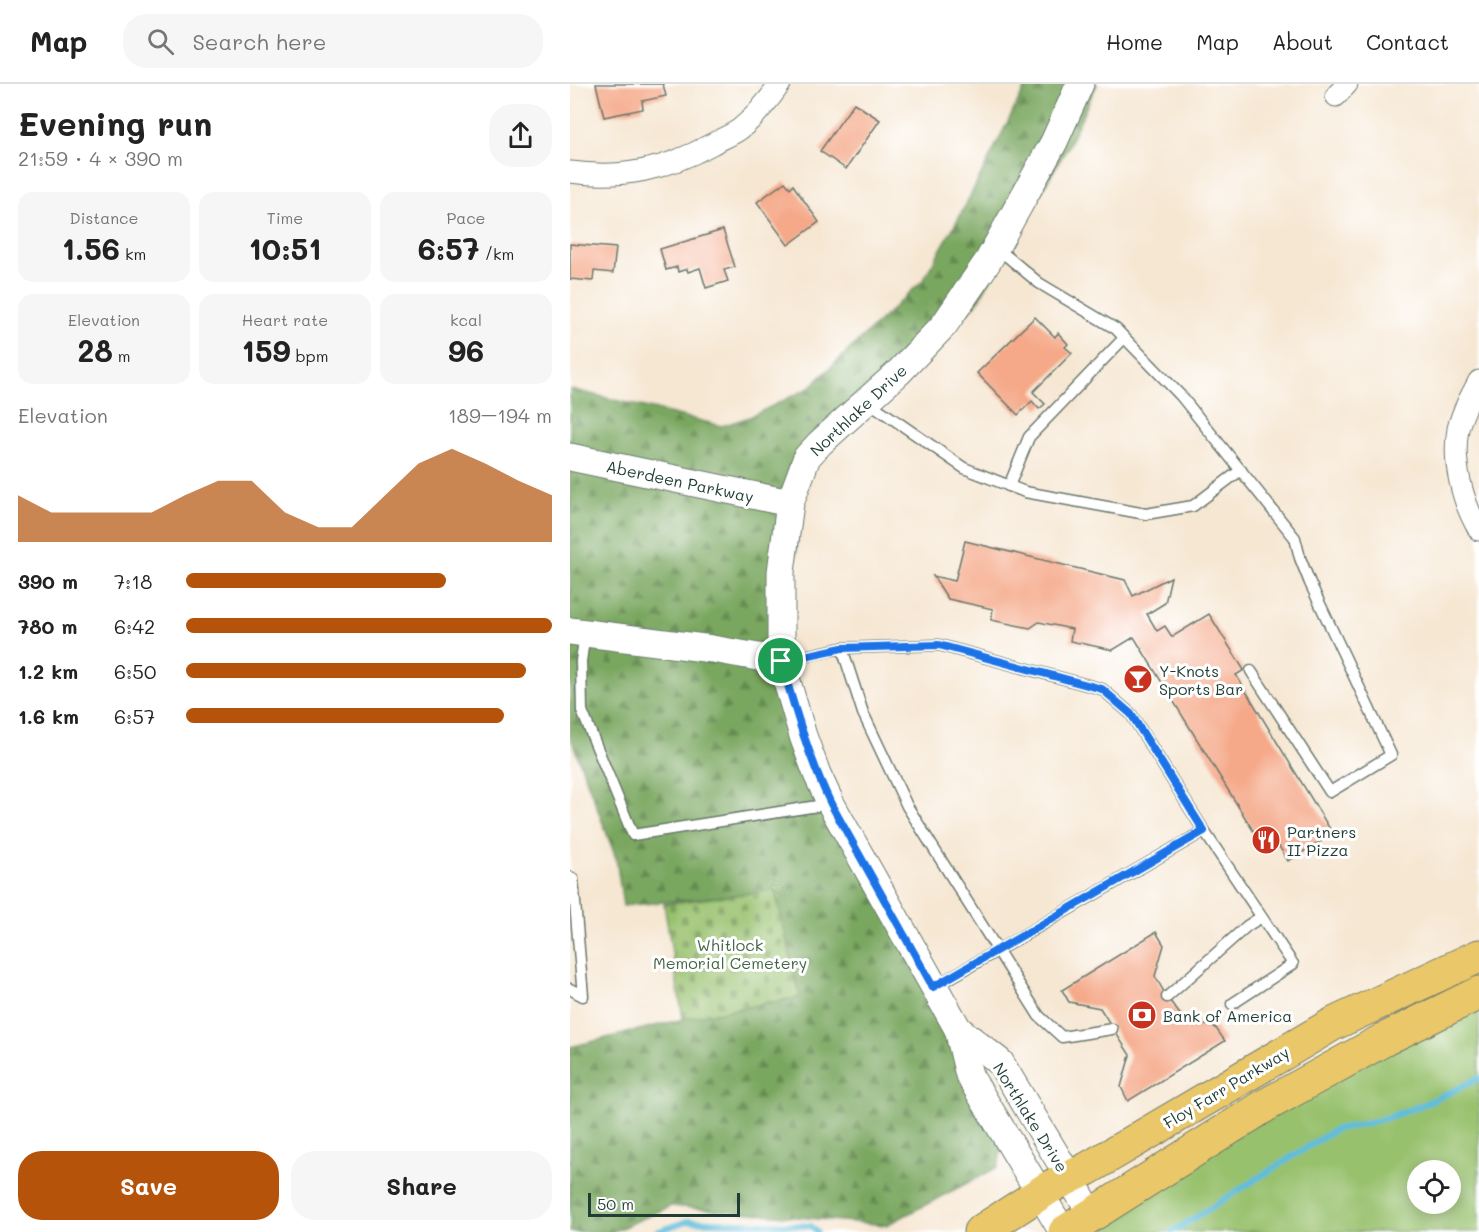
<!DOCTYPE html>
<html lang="en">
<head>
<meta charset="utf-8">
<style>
  :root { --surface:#fff; --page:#f6f6f6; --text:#222; --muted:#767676; --line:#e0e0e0; --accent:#b45309 }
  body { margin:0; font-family:Mali,sans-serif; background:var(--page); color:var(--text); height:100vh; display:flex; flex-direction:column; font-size:22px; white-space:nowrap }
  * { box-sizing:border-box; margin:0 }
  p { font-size:20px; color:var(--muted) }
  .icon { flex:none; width:33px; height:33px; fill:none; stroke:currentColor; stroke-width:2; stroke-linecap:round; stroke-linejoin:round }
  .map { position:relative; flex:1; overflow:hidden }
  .details { display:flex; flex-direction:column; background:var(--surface); width:570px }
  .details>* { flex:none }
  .tools { position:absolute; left:837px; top:1076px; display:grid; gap:12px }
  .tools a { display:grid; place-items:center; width:54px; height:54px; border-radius:50%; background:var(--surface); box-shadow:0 3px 15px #0003; font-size:30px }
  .scale { position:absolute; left:18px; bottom:15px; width:152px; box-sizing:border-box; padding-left:6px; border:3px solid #1f3d34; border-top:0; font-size:16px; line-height:21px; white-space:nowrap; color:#1f3d34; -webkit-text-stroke:4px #fff; paint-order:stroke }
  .pin { position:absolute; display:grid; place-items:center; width:51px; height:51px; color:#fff; margin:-26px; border:3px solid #fff; border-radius:50%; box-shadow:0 2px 6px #0007 }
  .round { display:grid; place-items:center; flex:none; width:63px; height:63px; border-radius:24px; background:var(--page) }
  .head { display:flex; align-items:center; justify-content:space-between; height:102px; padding:0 18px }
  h1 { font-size:33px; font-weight:800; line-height:45px }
  .stats { display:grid; grid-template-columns:repeat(3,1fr); gap:9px; height:102px; padding:6px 18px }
  .stats div { display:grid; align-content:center; border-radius:15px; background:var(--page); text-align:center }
  .stats b { font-size:30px; font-weight:800 }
  .stats small { font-size:16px; font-weight:400 }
  .stats p { font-size:16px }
  .chart { height:168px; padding:12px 18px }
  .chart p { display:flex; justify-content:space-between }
  .chart svg { width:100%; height:108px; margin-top:6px; fill:var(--accent); opacity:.7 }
  .button { display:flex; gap:12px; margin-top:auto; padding:12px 18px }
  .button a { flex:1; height:69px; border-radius:24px; background:var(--accent); color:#fff; font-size:24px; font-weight:800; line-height:69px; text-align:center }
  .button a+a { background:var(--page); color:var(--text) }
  ul { padding:0 18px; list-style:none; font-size:20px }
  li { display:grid; grid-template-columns:96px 72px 1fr; align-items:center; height:45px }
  li i { height:15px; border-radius:8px; background:var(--accent) }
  header { display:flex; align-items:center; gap:36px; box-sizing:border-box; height:84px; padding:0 30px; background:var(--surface); border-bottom:2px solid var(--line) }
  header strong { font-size:28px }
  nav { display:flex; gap:33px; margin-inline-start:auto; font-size:21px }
  .search { width:420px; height:54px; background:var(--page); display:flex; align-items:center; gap:15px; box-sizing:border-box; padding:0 21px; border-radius:24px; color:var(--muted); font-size:22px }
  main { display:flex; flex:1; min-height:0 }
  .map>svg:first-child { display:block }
  .green { fill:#98c16d; stroke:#5c7f50; stroke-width:1.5; fill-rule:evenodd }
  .forest { fill:url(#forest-firs); stroke:#4c724a; stroke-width:1.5 }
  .cemetery { fill:url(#cemetery-stones); stroke:#5c7f50; stroke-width:1.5 }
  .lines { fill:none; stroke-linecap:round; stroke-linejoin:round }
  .stream { stroke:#5fbddd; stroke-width:6 }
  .building { fill:#f5a989 }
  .service-casing { stroke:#6a786c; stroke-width:13 }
  .minor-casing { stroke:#6a786c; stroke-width:23 }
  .tertiary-casing { stroke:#6a786c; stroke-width:29 }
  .primary-casing { stroke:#6a786c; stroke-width:35 }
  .service { stroke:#fff; stroke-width:10 }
  .minor { stroke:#fff; stroke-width:21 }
  .tertiary { stroke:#fff; stroke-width:27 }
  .primary { stroke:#eac769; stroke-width:33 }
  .route-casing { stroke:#fff; stroke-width:12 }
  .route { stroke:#1a73e8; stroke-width:8 }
  .labels { text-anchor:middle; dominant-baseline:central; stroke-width:6; stroke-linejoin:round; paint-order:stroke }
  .street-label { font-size:16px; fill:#1f3d34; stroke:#fff }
  .poi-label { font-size:16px; fill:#1f3d34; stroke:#fff; text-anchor:start }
  .park-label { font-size:16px; fill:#436545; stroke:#fff }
</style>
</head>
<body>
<header>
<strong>Map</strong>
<div class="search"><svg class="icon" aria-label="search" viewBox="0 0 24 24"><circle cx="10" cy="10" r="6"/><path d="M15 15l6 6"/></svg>Search here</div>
<nav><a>Home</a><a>Map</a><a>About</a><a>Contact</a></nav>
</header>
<main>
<section class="details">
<div class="head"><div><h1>Evening run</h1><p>21:59 · 4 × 390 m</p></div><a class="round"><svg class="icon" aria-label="share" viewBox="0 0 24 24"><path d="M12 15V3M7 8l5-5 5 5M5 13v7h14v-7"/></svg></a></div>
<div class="stats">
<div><p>Distance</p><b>1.56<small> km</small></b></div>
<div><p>Time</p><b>10:51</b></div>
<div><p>Pace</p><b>6:57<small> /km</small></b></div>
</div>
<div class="stats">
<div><p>Elevation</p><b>28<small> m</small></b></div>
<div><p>Heart rate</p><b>159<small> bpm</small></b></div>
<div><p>kcal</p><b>96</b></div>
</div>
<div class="chart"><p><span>Elevation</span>189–194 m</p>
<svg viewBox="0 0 160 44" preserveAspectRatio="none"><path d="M0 44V25L10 32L20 32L30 32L40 32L50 25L60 19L70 19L80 32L90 38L100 38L110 25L120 12L130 6L140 12L150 19L160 25V44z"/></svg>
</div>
<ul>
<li><b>390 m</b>7:18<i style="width:71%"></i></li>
<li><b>780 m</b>6:42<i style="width:100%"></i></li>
<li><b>1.2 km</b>6:50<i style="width:93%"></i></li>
<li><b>1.6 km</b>6:57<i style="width:87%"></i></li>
</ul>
<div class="button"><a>Save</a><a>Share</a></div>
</section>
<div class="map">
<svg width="909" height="1148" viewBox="0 0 909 1148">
  <defs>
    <pattern id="forest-firs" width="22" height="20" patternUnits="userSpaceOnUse" patternTransform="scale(1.5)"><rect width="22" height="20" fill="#7aa760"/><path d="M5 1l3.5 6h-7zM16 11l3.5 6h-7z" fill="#638950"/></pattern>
    <pattern id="cemetery-stones" width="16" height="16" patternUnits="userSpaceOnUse" patternTransform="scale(1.5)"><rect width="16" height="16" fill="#98c16d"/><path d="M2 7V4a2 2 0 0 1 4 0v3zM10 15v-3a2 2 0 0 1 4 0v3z" fill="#7b9e5a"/></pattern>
  </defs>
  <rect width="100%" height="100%" fill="#fff"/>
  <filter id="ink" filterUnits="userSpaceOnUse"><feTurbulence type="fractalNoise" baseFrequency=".0167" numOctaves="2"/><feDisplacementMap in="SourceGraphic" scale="12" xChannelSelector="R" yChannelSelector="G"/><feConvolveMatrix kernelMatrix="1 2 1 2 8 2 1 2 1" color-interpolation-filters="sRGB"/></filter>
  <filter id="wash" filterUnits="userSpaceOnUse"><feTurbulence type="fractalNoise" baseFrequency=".008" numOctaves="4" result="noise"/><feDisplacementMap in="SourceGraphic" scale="24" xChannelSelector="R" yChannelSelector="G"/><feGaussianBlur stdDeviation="1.35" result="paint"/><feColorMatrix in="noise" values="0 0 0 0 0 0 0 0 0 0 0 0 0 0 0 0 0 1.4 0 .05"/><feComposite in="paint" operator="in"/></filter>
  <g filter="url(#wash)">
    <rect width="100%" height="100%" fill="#f6e7d3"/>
    <path class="green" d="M 909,916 L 909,1148 L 533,1148 L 522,1131 ZM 848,1086 L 880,1086 L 880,1119 L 848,1119 Z"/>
    <polygon class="forest" points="457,0 527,0 497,64 406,221 297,317 238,373 211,577 233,652 434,1050 428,1083 317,1141 101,1122 42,1148 0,1148 0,963 113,935 230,913 205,807 53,822 46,774 0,652 0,305 152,342 180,333 239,304 353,196 391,130"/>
    <polygon class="cemetery" points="205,806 230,913 113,935 94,820"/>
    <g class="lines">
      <g class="stream">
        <polyline points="86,1148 117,1137 241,1142 247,1148"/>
        <path d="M 602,1148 L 766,1045 C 816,1039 864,1017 909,994"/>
      </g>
    </g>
    <g id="blocks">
      <g class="building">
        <polygon points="26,0 93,0 96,12 72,17 73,25 34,33"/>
        <polygon points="284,19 310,36 276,85 250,67"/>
        <polygon points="215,98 220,104 223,101 249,138 218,161 187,118"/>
        <polygon points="153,146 165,183 154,186 158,197 136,204 130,184 118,188 117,185 108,188 107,183 96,186 90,165"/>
        <polygon points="0,160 46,164 43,189 24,187 23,197 0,195"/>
        <polygon points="465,233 485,253 488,249 498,260 495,263 502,269 463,308 475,320 469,325 462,317 448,331 407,289"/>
        <polygon points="395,457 555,496 563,512 601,493 595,519 577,530 587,547 595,542 602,553 639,530 674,586 666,591 763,750 718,777 707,759 695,766 564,553 543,566 500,557 502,545 469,538 460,544 421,536 423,525 378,515 363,492 385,497"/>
        <polygon points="586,848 594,861 585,892 597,913 615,937 645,943 655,957 558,1017 551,1003 560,971 530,924 499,918 492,906"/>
      </g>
    </g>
  </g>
  <g filter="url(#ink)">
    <use href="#blocks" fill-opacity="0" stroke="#6a786c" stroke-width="1.5"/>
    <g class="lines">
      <g class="service-casing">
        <g id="service">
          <polyline points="427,164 469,199 546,245 611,312 725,454 730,474 740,499 821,671 760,708 681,587"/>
          <polyline points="297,317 394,384 455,408 576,430 623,422 671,386"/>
          <polyline points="439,402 459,353 554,254"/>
          <polyline points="15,549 11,577 12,627 63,751 260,720"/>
          <polyline points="272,564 369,561 532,605 561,630 634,747"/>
          <polyline points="211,577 272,564 293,629 337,722 469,932 492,953 542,945"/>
          <polyline points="0,793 3,795 13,912 0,905"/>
          <polyline points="364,903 634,747 723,880 662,920"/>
          <polyline points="597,913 677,842 691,833"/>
        </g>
      </g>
      <g class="minor-casing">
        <g id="minor">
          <polyline points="766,12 777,0"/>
          <path d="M 0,88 C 53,95 95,86 142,60 C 151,55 162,51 170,45 C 185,33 199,16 210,0"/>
          <path d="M 909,297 C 901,312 892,328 888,345 C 882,377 892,418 909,446"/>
        </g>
      </g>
      <g class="tertiary-casing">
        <g id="tertiary">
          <polyline points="0,373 220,419"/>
          <polyline points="0,547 142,565 211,577"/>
          <polyline points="388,945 430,978 522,1131"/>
          <polyline points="493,1148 399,991 388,945 261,720 247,690 233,652 211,577 211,488 220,419 237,373 250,359 329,288 374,241 418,177 484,58 510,0"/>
        </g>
      </g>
      <g class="primary-casing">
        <g id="primary">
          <polyline points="410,1148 480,1103 517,1085 763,940 909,872"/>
          <polyline points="495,1148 696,1021 815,955 909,909"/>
        </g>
      </g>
      <use href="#service" class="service"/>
      <use href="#minor" class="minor"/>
      <use href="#tertiary" class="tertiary"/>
      <use href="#primary" class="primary"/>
    </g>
  </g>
  <g class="lines" filter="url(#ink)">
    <g class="route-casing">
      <path id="route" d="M 369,561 L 532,605 L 561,630 L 634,747 L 363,903 L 261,720 C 239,674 225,626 211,577 L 272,564 Z"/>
    </g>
    <use href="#route" class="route"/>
  </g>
  <defs>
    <g id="bar-disc" transform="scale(1.5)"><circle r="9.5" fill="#c8321e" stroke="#fff"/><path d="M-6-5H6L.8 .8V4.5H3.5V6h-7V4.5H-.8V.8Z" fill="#fff"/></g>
    <g id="restaurant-disc" transform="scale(1.5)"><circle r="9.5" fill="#c8321e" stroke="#fff"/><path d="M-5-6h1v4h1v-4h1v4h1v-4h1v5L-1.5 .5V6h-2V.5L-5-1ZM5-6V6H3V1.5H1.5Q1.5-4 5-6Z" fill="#fff"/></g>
    <g id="bank-disc" transform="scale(1.5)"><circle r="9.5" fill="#c8321e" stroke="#fff"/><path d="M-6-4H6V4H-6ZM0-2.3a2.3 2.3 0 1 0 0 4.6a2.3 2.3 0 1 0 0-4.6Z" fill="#fff"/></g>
  </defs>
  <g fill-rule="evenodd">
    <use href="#bar-disc" x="568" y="595"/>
    <use href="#restaurant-disc" x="696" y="756"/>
    <use href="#bank-disc" x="572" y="931"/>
  </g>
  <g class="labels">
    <g class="street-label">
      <text transform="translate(288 326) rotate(-43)">Northlake Drive</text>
      <text transform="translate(110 397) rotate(12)">Aberdeen Parkway</text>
      <text transform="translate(656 1003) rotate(-31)">Floy Farr Parkway</text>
      <text transform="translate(461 1033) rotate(58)">Northlake Drive</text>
    </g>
    <g class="poi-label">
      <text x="589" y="586">Y-Knots<tspan x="589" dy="18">Sports Bar</tspan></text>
      <text x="717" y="747">Partners<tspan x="717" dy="18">II Pizza</tspan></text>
      <text x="593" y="931">Bank of America</text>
    </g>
    <g class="park-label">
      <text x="160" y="860">Whitlock<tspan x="160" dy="18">Memorial Cemetery</tspan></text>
    </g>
  </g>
</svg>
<div class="tools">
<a><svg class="icon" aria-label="locate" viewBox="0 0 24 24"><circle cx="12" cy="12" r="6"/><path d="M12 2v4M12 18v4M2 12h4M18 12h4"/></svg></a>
</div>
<div class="scale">50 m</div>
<div class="pin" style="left:211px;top:577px;background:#1e9e55"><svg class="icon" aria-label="arrive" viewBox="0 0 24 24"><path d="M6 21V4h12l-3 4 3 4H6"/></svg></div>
</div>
</main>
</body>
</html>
